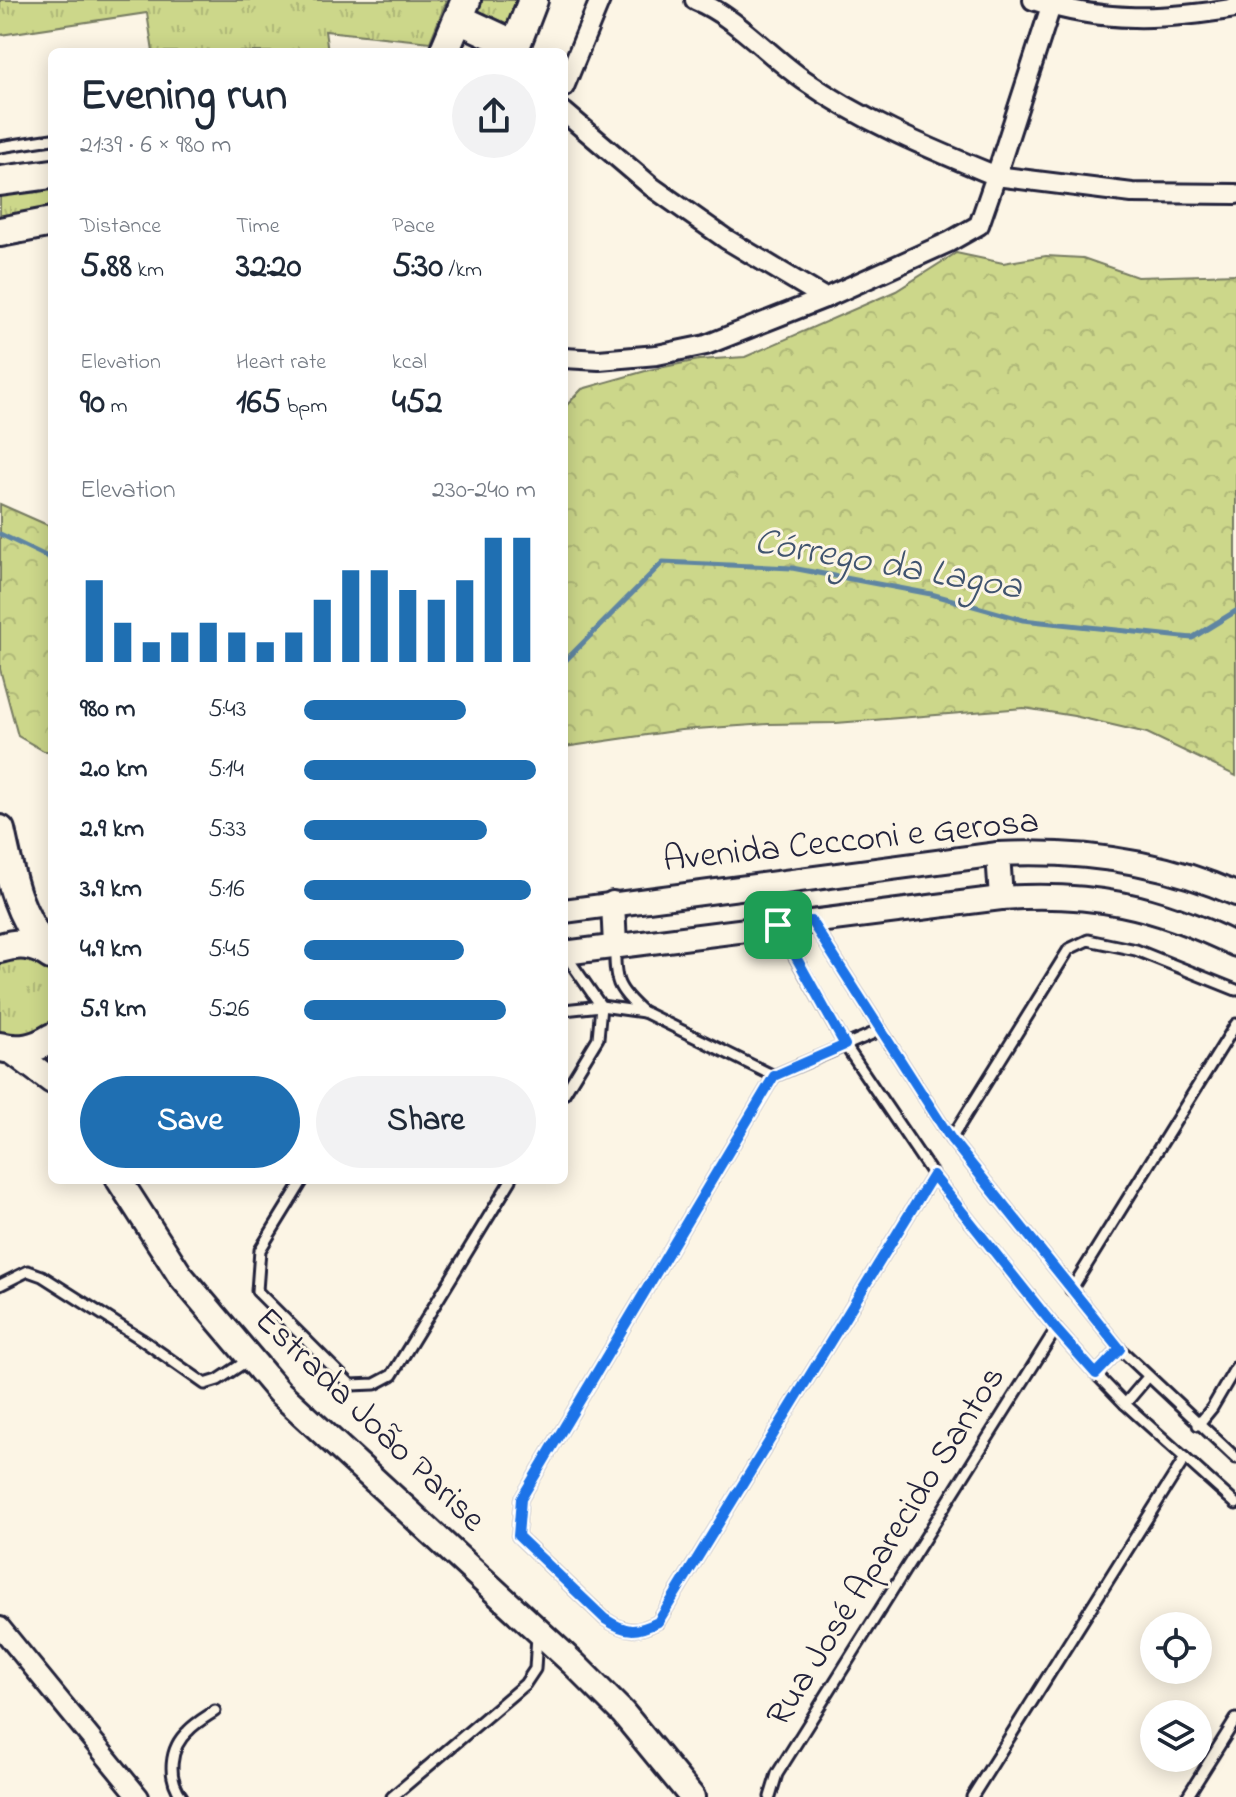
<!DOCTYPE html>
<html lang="en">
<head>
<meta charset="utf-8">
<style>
  :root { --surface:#fff; --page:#f2f2f3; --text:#1f2937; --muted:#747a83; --accent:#1f6fb2 }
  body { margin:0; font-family:"Indie Flower",sans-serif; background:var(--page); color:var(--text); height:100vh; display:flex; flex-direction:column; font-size:30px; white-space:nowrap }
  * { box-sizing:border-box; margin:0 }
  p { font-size:26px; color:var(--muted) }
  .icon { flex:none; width:44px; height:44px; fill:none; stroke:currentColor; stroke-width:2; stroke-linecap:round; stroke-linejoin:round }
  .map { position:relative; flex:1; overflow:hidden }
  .sheet { position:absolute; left:48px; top:48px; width:520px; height:1136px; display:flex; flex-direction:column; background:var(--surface); border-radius:12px; box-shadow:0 4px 20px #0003 }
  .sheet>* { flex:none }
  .tools { position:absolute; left:1140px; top:1612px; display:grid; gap:16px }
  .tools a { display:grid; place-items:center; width:72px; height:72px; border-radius:50%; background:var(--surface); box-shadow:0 4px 20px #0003; font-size:40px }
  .pin { position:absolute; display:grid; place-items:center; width:68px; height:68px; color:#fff; margin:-34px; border-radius:16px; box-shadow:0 4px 12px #0006 }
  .round { display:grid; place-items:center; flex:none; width:84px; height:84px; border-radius:42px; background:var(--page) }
  .headline { display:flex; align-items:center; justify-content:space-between; height:136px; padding:0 32px }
  h1 { font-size:44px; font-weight:700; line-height:60px }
  .metrics { display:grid; grid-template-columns:repeat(3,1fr); gap:12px; height:136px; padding:8px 32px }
  .metrics div { display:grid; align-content:center }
  .metrics b { font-size:34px; font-weight:700 }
  .metrics small { font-size:22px; font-weight:400 }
  .metrics p { font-size:22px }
  .chart { height:224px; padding:16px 32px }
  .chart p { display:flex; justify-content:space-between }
  .chart svg { width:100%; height:144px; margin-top:8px; stroke:var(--accent); stroke-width:6 }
  .action { display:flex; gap:16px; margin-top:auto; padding:16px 32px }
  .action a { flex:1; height:92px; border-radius:48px; background:var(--accent); color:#fff; font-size:32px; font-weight:700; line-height:92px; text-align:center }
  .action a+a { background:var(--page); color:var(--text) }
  ul { padding:0 32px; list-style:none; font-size:26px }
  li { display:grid; grid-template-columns:128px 96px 1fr; align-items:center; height:60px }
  li i { height:20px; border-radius:10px; background:var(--accent) }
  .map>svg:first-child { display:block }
  .grass { fill:url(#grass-tufts); stroke:#777c62; stroke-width:2 }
  .forest { fill:url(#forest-crowns); stroke:#777c62; stroke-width:2 }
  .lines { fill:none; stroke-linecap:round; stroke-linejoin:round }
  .stream { stroke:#5f85a2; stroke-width:5 }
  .service-casing { stroke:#22223b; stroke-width:15 }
  .minor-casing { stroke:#22223b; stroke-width:24 }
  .tertiary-casing { stroke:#22223b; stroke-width:28 }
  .secondary-casing { stroke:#22223b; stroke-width:30 }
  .primary-casing { stroke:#22223b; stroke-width:34 }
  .service { stroke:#fcf5e5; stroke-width:9 }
  .minor { stroke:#fcf5e5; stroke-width:18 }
  .tertiary { stroke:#fcf5e5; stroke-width:22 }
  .secondary { stroke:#fcf5e5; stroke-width:24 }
  .primary { stroke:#fcf5e5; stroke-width:28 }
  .route-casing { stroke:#fff; stroke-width:16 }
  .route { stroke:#1a73e8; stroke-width:10 }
  .labels { text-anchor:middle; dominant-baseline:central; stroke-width:6; stroke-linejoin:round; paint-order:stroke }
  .street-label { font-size:36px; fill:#22223b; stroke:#fcf5e5 }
  .water-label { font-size:38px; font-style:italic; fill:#40546f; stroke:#fcf5e5 }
</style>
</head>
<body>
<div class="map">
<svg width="1236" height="1797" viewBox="0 0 1236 1797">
  <defs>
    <pattern id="grass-tufts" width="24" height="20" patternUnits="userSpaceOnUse" patternTransform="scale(2)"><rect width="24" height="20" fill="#ccd78a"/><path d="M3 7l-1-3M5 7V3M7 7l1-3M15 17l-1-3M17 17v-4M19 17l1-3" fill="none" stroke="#afb878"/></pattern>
    <pattern id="forest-crowns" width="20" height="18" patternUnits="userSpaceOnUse" patternTransform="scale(2)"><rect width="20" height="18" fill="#ccd78a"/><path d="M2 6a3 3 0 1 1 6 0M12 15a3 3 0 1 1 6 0" fill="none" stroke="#afb878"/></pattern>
  </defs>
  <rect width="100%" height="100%" fill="#fcf5e5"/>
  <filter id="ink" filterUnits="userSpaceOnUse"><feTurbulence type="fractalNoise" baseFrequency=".0125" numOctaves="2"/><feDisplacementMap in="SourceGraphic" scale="16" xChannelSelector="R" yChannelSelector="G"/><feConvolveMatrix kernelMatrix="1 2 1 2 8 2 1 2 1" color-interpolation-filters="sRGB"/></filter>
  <g filter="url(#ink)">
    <g class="grass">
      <polygon points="0,0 447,0 430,42 325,31 328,52 153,52 147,13 0,35"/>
      <polygon points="475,0 522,0 510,23 504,26 477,16"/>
      <polygon points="52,186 52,210 0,219 0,193"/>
      <path d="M 19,954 L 52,971 L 52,1020 C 38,1036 20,1040 0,1031 L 0,959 Z"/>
    </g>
    <g class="forest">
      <polygon points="956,253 1003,263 1046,256 1083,258 1137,277 1236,274 1236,776 1147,733 1074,716 1024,708 836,723 768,724 681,730 564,747 564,408 582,389 649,370 699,360 745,357 896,291"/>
      <polygon points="0,504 52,527 52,751 44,751 18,736 0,669"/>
    </g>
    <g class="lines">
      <g class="stream">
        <polyline points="0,534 52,559"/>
        <polyline points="564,662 663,562 792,568 931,594 1023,620 1192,638 1236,611"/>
      </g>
      <g class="service-casing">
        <g id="service">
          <polyline points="0,147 52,139"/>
          <polyline points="813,924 951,1139 1120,1349 1236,1458"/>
          <polyline points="779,928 845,1045 933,1175 1056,1329 1096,1374 1125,1404 1236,1504"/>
          <path d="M 615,946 C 614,981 617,989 643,1012"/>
          <polyline points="564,1010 601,1006 644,1012 774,1076 881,1030"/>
          <path d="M 774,1076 L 521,1499 L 518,1536 L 605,1619 C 626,1633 636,1633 658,1622 L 933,1175"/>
          <polyline points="564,1094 598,1038 601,1006 565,954"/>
          <polyline points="951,1139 1069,949 1088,940 1136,950 1236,990"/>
          <polyline points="303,1180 260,1250 257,1291 351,1385 375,1384 392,1375 511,1180"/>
          <polyline points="0,1285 28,1271 42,1276 141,1339 205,1384 218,1380 250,1359"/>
          <polyline points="1071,1290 1236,1024"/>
          <polyline points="1096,1374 1120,1349"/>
          <polyline points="1125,1404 1148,1377"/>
          <polyline points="1198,1425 1212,1408 1236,1367"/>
          <path d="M 182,1797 C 167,1778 169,1748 188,1731 C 195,1723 206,1717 215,1711"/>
          <polyline points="392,1797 525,1684 535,1669 537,1635"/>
          <polyline points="770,1797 777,1774 1056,1329"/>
          <polyline points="972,1797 1185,1458"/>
          <polyline points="1187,1797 1236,1719"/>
        </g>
      </g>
      <g class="minor-casing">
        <g id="minor">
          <path d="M 695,0 C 735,16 769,56 804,80 C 864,122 929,148 996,176 L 1053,0"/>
          <path d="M 1033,0 C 1103,23 1165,20 1236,8"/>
          <polyline points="564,87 600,0"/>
          <polyline points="564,112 652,187 726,239 825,298"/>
          <polyline points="564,358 599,360 657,355 706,345 825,298 949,242 979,225 996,176 1132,193 1236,194"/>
          <polyline points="0,1627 139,1797"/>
        </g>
      </g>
      <g class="tertiary-casing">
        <g id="tertiary">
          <polyline points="998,854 1001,898"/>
          <polyline points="613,903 615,946"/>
          <path d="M 564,911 L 998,854 C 1079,850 1161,861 1236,894"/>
          <path d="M 564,953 L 1001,898 C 1092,892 1155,905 1236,945"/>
        </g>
      </g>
      <g class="secondary-casing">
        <g id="secondary">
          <polyline points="9,1049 52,1081"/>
          <polyline points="119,1180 180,1275 279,1392 574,1664 623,1713 692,1797"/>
        </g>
      </g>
      <g class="primary-casing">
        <g id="primary">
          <polyline points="459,19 500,38 505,42 509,52"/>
          <polyline points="444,52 466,0"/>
          <polyline points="513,52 533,0"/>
          <polyline points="0,181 52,174"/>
          <polyline points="0,232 52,222"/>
          <path d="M 0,830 C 11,880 15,907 45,950"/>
          <path d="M 0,948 C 19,942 34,943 51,955"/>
          <path d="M 0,1047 C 20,1052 35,1049 52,1038"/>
        </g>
      </g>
      <use href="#service" class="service"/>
      <use href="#minor" class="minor"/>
      <use href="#tertiary" class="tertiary"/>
      <use href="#secondary" class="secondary"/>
      <use href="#primary" class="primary"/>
    </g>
  </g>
  <g class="lines" filter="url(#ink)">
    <g class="route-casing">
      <path id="route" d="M 811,921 L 951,1139 L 1120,1349 L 1096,1374 L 1056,1329 L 933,1175 L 658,1622 C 636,1633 626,1633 605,1619 L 518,1536 L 521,1499 L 774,1076 L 845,1045 L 778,925 Z"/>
    </g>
    <use href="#route" class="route"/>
  </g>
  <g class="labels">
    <g class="street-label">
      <text transform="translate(851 842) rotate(-6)">Avenida Cecconi e Gerosa</text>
      <text transform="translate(369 1421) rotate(44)">Estrada João Parise</text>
      <text transform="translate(887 1547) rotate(-58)">Rua José Aparecido Santos</text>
    </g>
    <g class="water-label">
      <text transform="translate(888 566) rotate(10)">Córrego da Lagoa</text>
    </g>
  </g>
</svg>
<div class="tools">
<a><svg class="icon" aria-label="locate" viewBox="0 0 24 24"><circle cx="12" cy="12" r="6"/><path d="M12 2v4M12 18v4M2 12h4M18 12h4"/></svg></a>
<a><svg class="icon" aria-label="layers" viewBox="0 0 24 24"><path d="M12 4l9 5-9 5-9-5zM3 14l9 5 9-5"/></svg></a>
</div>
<div class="pin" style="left:778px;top:925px;background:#1e9e55"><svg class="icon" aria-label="arrive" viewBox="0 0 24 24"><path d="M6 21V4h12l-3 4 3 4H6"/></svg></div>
<section class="sheet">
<div class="headline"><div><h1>Evening run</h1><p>21:39 · 6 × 980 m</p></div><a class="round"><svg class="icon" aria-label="share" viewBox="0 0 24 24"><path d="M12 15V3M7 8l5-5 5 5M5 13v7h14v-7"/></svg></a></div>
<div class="metrics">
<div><p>Distance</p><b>5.88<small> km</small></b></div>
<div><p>Time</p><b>32:20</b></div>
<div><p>Pace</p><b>5:30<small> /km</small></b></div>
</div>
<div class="metrics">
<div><p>Elevation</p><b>90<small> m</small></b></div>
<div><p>Heart rate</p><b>165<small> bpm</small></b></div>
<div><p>kcal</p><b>452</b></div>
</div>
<div class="chart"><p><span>Elevation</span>230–240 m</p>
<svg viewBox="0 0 160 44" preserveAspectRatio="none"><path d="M5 44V19M15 44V32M25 44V38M35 44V35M45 44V32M55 44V35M65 44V38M75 44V35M85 44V25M95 44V16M105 44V16M115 44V22M125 44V25M135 44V19M145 44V6M155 44V6"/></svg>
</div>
<ul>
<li><b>980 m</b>5:43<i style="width:70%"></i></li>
<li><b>2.0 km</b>5:14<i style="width:100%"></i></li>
<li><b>2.9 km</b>5:33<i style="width:79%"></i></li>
<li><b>3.9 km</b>5:16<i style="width:98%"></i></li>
<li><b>4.9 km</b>5:45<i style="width:69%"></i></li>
<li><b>5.9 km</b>5:26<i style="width:87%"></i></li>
</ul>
<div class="action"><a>Save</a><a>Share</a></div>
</section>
</div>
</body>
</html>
